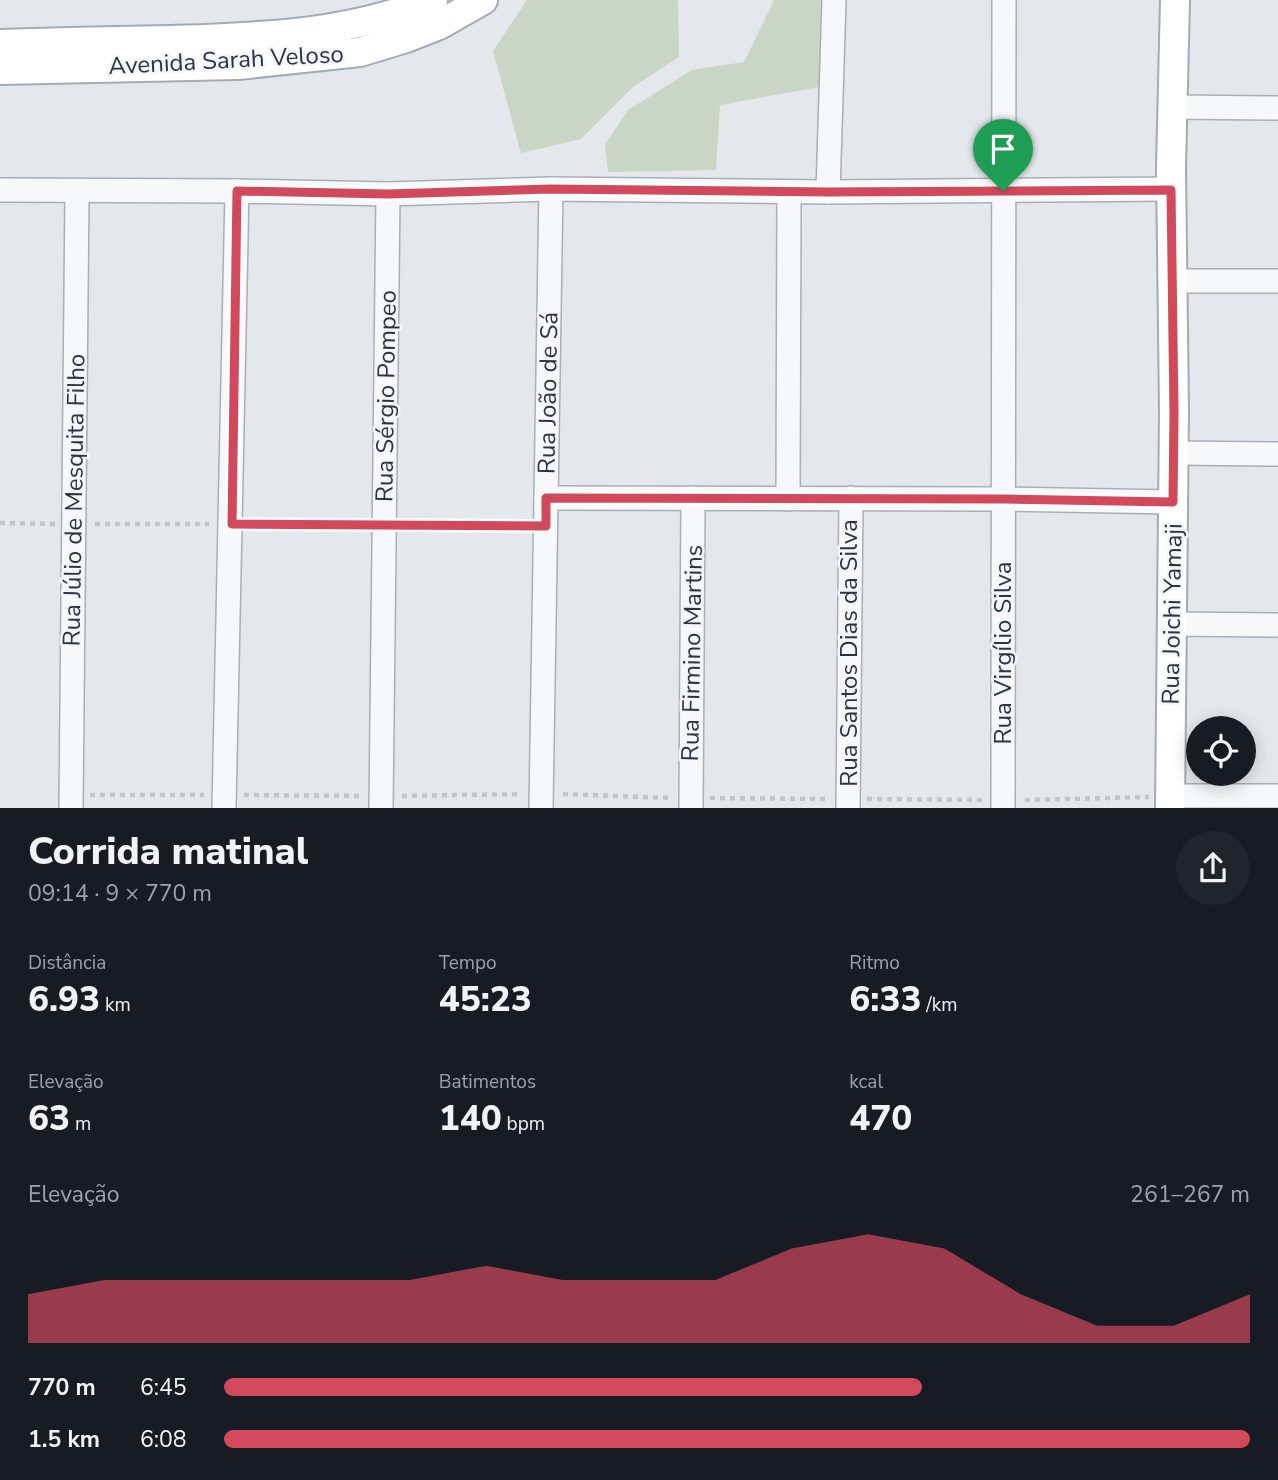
<!DOCTYPE html>
<html lang="pt">
<head>
<meta charset="utf-8">
<style>
  :root { --surface:#171b24; --page:#20242c; --text:#f1f3f6; --muted:#9ea1a6; --accent:#d1495b }
  body { margin:0; font-family:"Nunito Sans",sans-serif; background:var(--page); color:var(--text); height:100vh; display:flex; flex-direction:column; font-size:26px; white-space:nowrap }
  * { box-sizing:border-box; margin:0 }
  p { font-size:23px; color:var(--muted) }
  .icon { flex:none; width:38px; height:38px; fill:none; stroke:currentColor; stroke-width:2; stroke-linecap:round; stroke-linejoin:round }
  .map { position:relative; height:808px; overflow:hidden }
  .details { display:flex; flex-direction:column; background:var(--surface); flex:1 }
  .details>* { flex:none }
  .fabs { position:absolute; left:1186px; top:716px; display:grid; gap:14px }
  .fabs a { display:grid; place-items:center; width:70px; height:70px; border-radius:50%; background:var(--surface); box-shadow:0 4px 18px #0003; font-size:35px }
  .pin { position:absolute; display:grid; place-items:center; width:60px; height:60px; color:#fff; margin:-72px -30px; border-radius:50% 50% 50% 0; rotate:-45deg; box-shadow:0 0 7px #0007 }
  .pin .icon { rotate:45deg }
  .round { display:grid; place-items:center; flex:none; width:74px; height:74px; border-radius:37px; background:var(--page) }
  .summary { display:flex; align-items:center; justify-content:space-between; height:119px; padding:0 28px }
  h1 { font-size:38px; font-weight:800; line-height:52px }
  .stats { display:grid; grid-template-columns:repeat(3,1fr); gap:10px; height:119px; padding:7px 28px }
  .stats div { display:grid; align-content:center }
  .stats b { font-size:35px; font-weight:800 }
  .stats small { font-size:19px; font-weight:400 }
  .stats p { font-size:19px }
  .chart { height:196px; padding:14px 28px }
  .chart p { display:flex; justify-content:space-between }
  .chart svg { width:100%; height:126px; margin-top:7px; fill:var(--accent); opacity:.7 }
  ul { padding:0 28px; list-style:none; font-size:23px }
  li { display:grid; grid-template-columns:112px 84px 1fr; align-items:center; height:52px }
  li i { height:18px; border-radius:9px; background:var(--accent) }
  .map>svg:first-child { display:block }
  .green { fill:#c9d6c5 }
  .lines { fill:none; stroke-linecap:round; stroke-linejoin:round }
  .minor-casing { stroke:#a9aeb7; stroke-width:26 }
  .major-casing { stroke:#a3abb8; stroke-width:32 }
  .path { stroke:#c2c5cb; stroke-width:4.5; stroke-dasharray:5 5; stroke-linecap:butt }
  .minor { stroke:#f7f8fa; stroke-width:23 }
  .major { stroke:#fff; stroke-width:28 }
  .route-casing { stroke:#fff; stroke-width:14 }
  .route { stroke:#d1495b; stroke-width:9 }
  .labels { text-anchor:middle; dominant-baseline:central; stroke-width:5; stroke-linejoin:round; paint-order:stroke }
  .street-label { font-size:24px; fill:#2b3445; stroke:#f4f6f9 }
</style>
</head>
<body>
<div class="map">
<svg width="1278" height="808" viewBox="0 0 1278 808">
  <rect width="100%" height="100%" fill="#e4e7ec"/>
  <g class="green">
    <polygon points="527,0 678,0 679,57 634,86 581,139 521,153 493,51"/>
    <polygon points="774,0 821,0 819,87 720,105 716,170 608,172 605,145 628,110 692,70 744,62"/>
  </g>
  <g class="lines">
    <g class="minor-casing">
      <g id="minor">
        <polyline points="1173,107 1278,108"/>
        <polyline points="0,190 237,191 388,194 551,189 828,192 1171,189"/>
        <polyline points="828,192 834,0"/>
        <polyline points="1172,281 1278,281"/>
        <polyline points="1173,453 1278,454"/>
        <polyline points="546,498 1003,499 1173,502"/>
        <polyline points="788,499 789,192"/>
        <polyline points="1173,624 1278,625"/>
        <polyline points="1171,796 1278,796"/>
        <polyline points="71,808 77,192"/>
        <polyline points="224,808 237,191"/>
        <polyline points="381,808 388,194"/>
        <polyline points="541,808 551,189"/>
        <polyline points="691,808 693,498"/>
        <polyline points="848,808 851,498"/>
        <polyline points="1003,808 1004,0"/>
      </g>
    </g>
    <g class="major-casing">
      <g id="major">
        <path d="M 0,44 C 57,42 114,41 171,40 C 263,37 346,35 433,0"/>
        <polyline points="0,70 238,65 360,52 406,38 439,25 483,0"/>
        <polyline points="1170,808 1174,412 1171,168 1175,0"/>
      </g>
    </g>
    <g class="path">
      <polyline points="0,523 55,524"/>
      <polyline points="95,524 209,524"/>
      <polyline points="249,524 363,525"/>
      <polyline points="403,525 524,526"/>
      <polyline points="563,794 669,798"/>
      <polyline points="90,795 204,795"/>
      <polyline points="244,795 361,796"/>
      <polyline points="402,796 522,794"/>
      <polyline points="710,798 827,799"/>
      <polyline points="867,799 984,800"/>
      <polyline points="1025,800 1149,797"/>
    </g>
    <use href="#minor" class="minor"/>
    <use href="#major" class="major"/>
  </g>
  <g class="lines">
    <g class="route-casing">
      <polygon id="route" points="551,189 828,192 1171,190 1174,412 1173,502 1003,499 546,498 546,526 232,524 237,191 388,194"/>
    </g>
    <use href="#route" class="route"/>
  </g>
  <g class="labels">
    <g class="street-label">
      <text transform="translate(226 60) rotate(-3)">Avenida Sarah Veloso</text>
      <text transform="translate(548 393) rotate(-89)">Rua João de Sá</text>
      <text transform="translate(386 396) rotate(-89)">Rua Sérgio Pompeo</text>
      <text transform="translate(74 500) rotate(-89)">Rua Júlio de Mesquita Filho</text>
      <text transform="translate(1172 614) rotate(-89)">Rua Joichi Yamaji</text>
      <text transform="translate(692 653) rotate(-89)">Rua Firmino Martins</text>
      <text transform="translate(849 653) rotate(-90)">Rua Santos Dias da Silva</text>
      <text transform="translate(1003 653) rotate(-90)">Rua Virgílio Silva</text>
    </g>
  </g>
</svg>
<div class="fabs">
<a><svg class="icon" aria-label="locate" viewBox="0 0 24 24"><circle cx="12" cy="12" r="6"/><path d="M12 2v4M12 18v4M2 12h4M18 12h4"/></svg></a>
</div>
<div class="pin" style="left:1003px;top:191px;background:#1e9e55"><svg class="icon" aria-label="arrive" viewBox="0 0 24 24"><path d="M6 21V4h12l-3 4 3 4H6"/></svg></div>
</div>
<section class="details">
<div class="summary"><div><h1>Corrida matinal</h1><p>09:14 · 9 × 770 m</p></div><a class="round"><svg class="icon" aria-label="share" viewBox="0 0 24 24"><path d="M12 15V3M7 8l5-5 5 5M5 13v7h14v-7"/></svg></a></div>
<div class="stats">
<div><p>Distância</p><b>6.93<small> km</small></b></div>
<div><p>Tempo</p><b>45:23</b></div>
<div><p>Ritmo</p><b>6:33<small> /km</small></b></div>
</div>
<div class="stats">
<div><p>Elevação</p><b>63<small> m</small></b></div>
<div><p>Batimentos</p><b>140<small> bpm</small></b></div>
<div><p>kcal</p><b>470</b></div>
</div>
<div class="chart"><p><span>Elevação</span>261–267 m</p>
<svg viewBox="0 0 160 44" preserveAspectRatio="none"><path d="M0 44V27L10 22L20 22L30 22L40 22L50 22L60 17L70 22L80 22L90 22L100 11L110 6L120 11L130 27L140 38L150 38L160 27V44z"/></svg>
</div>
<ul>
<li><b>770 m</b>6:45<i style="width:68%"></i></li>
<li><b>1.5 km</b>6:08<i style="width:100%"></i></li>
</ul>
</section>
</body>
</html>
